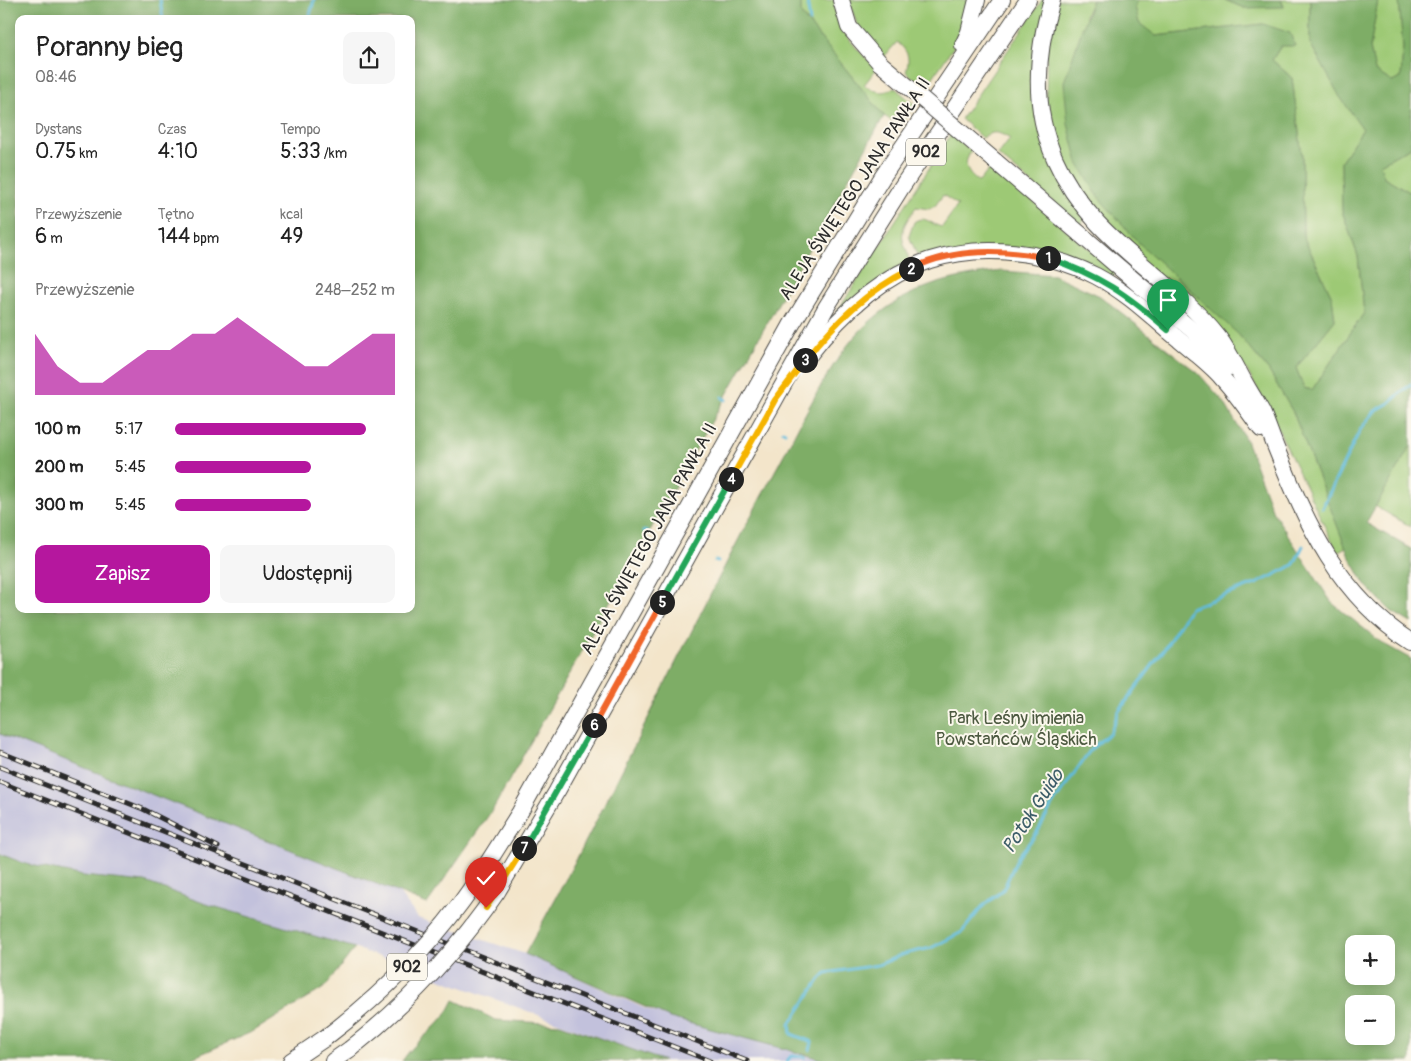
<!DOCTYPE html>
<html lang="pl">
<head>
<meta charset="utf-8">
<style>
  :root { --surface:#fff; --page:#f6f6f6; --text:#222; --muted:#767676; --accent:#b5179e }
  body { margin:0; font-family:Pangolin,sans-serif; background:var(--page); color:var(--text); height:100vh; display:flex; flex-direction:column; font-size:19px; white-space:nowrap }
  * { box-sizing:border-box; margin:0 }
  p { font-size:16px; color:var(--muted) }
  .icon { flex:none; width:28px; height:28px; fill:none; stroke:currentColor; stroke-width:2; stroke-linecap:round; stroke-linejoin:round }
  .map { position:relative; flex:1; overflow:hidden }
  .side { position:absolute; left:15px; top:15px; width:400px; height:598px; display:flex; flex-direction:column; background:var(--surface); border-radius:10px; box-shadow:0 2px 12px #0003 }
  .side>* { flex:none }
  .fabs { position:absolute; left:1345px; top:935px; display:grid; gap:10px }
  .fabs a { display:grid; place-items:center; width:50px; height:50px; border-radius:10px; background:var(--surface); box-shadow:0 2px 12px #0003; font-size:25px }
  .pin { position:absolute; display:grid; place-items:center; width:42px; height:42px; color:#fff; margin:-51px -21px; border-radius:50% 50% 50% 0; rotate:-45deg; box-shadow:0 0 5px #0007 }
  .pin .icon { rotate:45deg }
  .km { position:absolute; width:25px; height:25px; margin:-12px; border-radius:50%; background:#222; color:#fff; font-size:14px; line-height:25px; text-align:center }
  .round { display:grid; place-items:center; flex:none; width:52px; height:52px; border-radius:10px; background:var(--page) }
  .headline { display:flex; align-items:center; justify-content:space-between; height:85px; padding:0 20px }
  h1 { font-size:28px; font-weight:600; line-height:38px }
  .stats { display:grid; grid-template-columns:repeat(3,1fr); gap:8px; height:85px; padding:5px 20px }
  .stats div { display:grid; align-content:center }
  .stats b { font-size:21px; font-weight:600 }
  .stats small { font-size:14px; font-weight:400 }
  .stats p { font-size:14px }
  .chart { height:140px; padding:10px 20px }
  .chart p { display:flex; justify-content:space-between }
  .chart svg { width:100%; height:90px; margin-top:5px; fill:var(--accent); opacity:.7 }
  .action { display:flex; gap:10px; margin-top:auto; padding:10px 20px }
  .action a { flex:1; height:58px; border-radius:10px; background:var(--accent); color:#fff; font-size:20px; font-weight:600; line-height:58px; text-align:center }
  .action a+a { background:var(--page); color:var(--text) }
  ul { padding:0 20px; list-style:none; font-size:16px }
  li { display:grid; grid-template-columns:80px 60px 1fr; align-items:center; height:38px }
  li i { height:12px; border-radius:6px; background:var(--accent) }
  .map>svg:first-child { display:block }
  .industrial { fill:#c2c1dc }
  .green { fill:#9dc975; stroke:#647a50 }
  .forest { fill:#7ead66; stroke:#546c48; fill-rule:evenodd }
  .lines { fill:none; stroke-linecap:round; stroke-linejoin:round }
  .stream { stroke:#5ebbdc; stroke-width:3 }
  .primary-casing { stroke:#494743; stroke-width:18 }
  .primary { stroke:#fff; stroke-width:16 }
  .rail-casing { stroke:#2b2b2b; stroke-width:5 }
  .rail { stroke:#fbf7ec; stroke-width:3; stroke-dasharray:9; stroke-linecap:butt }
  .primary-bridge-casing { stroke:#494743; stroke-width:18; stroke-linecap:butt }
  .primary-bridge { stroke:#fff; stroke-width:16 }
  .split-1-casing { stroke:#fff; stroke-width:10 }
  .split-2-casing { stroke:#fff; stroke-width:10 }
  .split-3-casing { stroke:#fff; stroke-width:10 }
  .split-4-casing { stroke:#fff; stroke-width:10 }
  .split-5-casing { stroke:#fff; stroke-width:10 }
  .split-6-casing { stroke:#fff; stroke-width:10 }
  .split-7-casing { stroke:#fff; stroke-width:10 }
  .split-8-casing { stroke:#fff; stroke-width:10 }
  .split-1 { stroke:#22a559; stroke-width:6 }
  .split-2 { stroke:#f0652b; stroke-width:6 }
  .split-3 { stroke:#f5b400; stroke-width:6 }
  .split-4 { stroke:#f5b400; stroke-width:6 }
  .split-5 { stroke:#22a559; stroke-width:6 }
  .split-6 { stroke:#f0652b; stroke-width:6 }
  .split-7 { stroke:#22a559; stroke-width:6 }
  .split-8 { stroke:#f5b400; stroke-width:6 }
  .labels { text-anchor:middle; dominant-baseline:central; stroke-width:4; stroke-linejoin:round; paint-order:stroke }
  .shield { fill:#fbf7ec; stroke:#696865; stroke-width:1 }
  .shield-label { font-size:16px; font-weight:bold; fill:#2b2b2b }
  .street-label { font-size:18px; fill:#2b2b2b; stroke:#fbf7ec }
  .park-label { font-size:18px; fill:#4d5a41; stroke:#fbf7ec }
  .water-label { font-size:19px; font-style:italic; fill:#3d5d69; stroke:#fbf7ec }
</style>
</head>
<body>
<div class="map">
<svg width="1411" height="1061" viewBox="0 0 1411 1061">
  <rect width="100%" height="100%" fill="#fbf7ec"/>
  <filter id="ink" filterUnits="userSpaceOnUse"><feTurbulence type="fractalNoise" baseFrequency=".02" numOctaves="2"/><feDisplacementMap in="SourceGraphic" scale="10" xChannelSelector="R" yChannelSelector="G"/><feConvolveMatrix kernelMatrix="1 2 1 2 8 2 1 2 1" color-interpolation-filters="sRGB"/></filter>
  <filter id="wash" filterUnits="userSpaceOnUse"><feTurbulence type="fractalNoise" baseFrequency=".0096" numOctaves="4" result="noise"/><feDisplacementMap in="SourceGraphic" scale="20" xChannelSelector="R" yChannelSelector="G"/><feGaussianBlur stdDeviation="1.12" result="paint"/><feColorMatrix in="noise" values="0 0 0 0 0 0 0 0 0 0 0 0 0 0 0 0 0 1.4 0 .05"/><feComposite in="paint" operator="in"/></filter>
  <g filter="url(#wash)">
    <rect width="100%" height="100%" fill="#f3e5ca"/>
    <polygon class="industrial" points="0,734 399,893 418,918 525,954 646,1009 670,1018 829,1061 664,1061 355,948 205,904 145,882 83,876 26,864 0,854"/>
    <g class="green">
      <path d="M 801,0 L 834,0 C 837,29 856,50 877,68 L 864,85 C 876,91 882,96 894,87 L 915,105 L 900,126 L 884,116 L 801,14 Z"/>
      <path d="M 848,0 L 971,0 L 959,39 L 925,89 L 906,72 C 910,58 909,52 897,42 L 884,57 L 858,27 Z"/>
      <path d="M 1042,0 L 1047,0 L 1033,79 L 1085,218 L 1080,225 L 998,155 L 1010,139 C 999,132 993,130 982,138 L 961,119 Z"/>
      <polygon points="1057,0 1092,0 1085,16 1239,335 1269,371 1293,412 1346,547 1337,552 1269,410 1246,369 1123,243 1069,177 1046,112 1047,34"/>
      <polygon points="1138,0 1225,0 1244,8 1284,6 1281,0 1310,0 1310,43 1340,96 1363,129 1341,161 1342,211 1358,256 1364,313 1312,390 1304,388 1296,368 1335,320 1332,297 1303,236 1302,156 1292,78 1272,60 1281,46 1263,24 1155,36 1139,23 1134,6"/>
      <polygon points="1378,0 1399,0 1403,48 1401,78 1392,82 1375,71 1370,48"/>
      <path d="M 951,134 L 971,151 C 962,164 967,174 979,182 L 992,166 L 1116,272 L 1111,279 L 1078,263 L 917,255 L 909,236 L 914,222 C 925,214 931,225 942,227 L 958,205 L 943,195 L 935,206 L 929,209 L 916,207 C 908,219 899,228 904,244 C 906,250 909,254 908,260 L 837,312 Z"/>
      <polygon points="1411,147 1411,193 1384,177 1380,164"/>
      <polygon points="1411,445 1411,527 1375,506"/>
    </g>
    <g class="forest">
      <path d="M 0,0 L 801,0 L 801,14 L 884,116 L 493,809 L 427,904 L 0,734 ZM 19,19 L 411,19 L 411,609 L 19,609 Z"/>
      <polygon points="1092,0 1138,0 1135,6 1139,23 1156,36 1263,24 1290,33 1295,46 1281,46 1272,60 1292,78 1302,156 1303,236 1332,297 1335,320 1296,368 1304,388 1312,390 1364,313 1358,256 1342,211 1341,161 1363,129 1340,97 1310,43 1310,0 1378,0 1370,48 1375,71 1392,82 1401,78 1403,48 1399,0 1411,0 1411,147 1380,164 1384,177 1411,193 1411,445 1366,523 1411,549 1411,623 1391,611 1366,586 1349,556 1293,412 1269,371 1239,335 1139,243 1099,198 1078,163 1068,124 1064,82"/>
      <polygon points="1225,0 1281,0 1284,7 1244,8"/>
      <path d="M 1002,271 L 1054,275 L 1100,296 L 1198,373 L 1224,402 L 1246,440 L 1273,512 L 1332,603 L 1382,643 L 1411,659 L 1411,1061 L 829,1061 L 670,1018 L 525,954 C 614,796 688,630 775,471 C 799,428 831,356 867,324 C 908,287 948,277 1002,271 ZM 1354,944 L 1386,944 L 1386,976 L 1354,976 ZM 1354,1004 L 1386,1004 L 1386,1036 L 1354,1036 Z"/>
      <polygon points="0,854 26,864 83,876 145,882 206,904 355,948 324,988 254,1031 185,1061 0,1061"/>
      <path d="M 454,1000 L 496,1020 L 560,1024 L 664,1061 L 402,1061 C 417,1038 443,1026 454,1000 Z"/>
    </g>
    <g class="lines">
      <g class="stream">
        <polyline points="160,0 163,19"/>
        <polyline points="807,0 810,22"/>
        <polyline points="309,19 314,0"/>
        <polyline points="722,397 726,400"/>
        <polyline points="783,431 785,432"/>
        <polyline points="1322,508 1360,430 1375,411 1389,403 1411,384"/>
        <polyline points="644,531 648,532"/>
        <polyline points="715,561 718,562"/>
        <polyline points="810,1050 812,1042 791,1034 790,1024 820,979 826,973 878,965 904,954 931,948 962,932 982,907 1003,890 1018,857 1036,834 1051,807 1091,749 1110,733 1119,711 1163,651 1190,608 1258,583 1288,568 1294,564 1303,546"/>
        <polyline points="787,1061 791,1056 805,1057"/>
      </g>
    </g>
  </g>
  <g filter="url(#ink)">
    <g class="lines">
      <g class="primary-casing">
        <g id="primary">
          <polyline points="841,0 849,27 880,63"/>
          <path d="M 1052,0 C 1036,52 1032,108 1055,159 C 1092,243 1166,271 1219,338 C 1230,353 1237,369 1246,385 C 1251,394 1257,403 1262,412 C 1267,423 1271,436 1276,448 C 1307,525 1339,596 1411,642"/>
          <polyline points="963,45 969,32 977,0"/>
          <polyline points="995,161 1192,330 1230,367"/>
          <path d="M 809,355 C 840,315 881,276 930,260 C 982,243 1047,251 1096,276 C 1126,292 1151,316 1177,338 C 1192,351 1209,363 1222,378 C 1237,394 1249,412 1261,429"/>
          <polyline points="475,883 520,812 792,324 883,176 1002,0"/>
          <polyline points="497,892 557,791 827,306 901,188 1028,0"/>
          <polyline points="291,1061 325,1038"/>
          <polyline points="333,1061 350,1049"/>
        </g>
      </g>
      <use href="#primary" class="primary"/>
      <g class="rail-casing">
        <g id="rail">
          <polyline points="0,752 143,809 218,847"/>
          <polyline points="0,767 747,1061"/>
          <polyline points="0,782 710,1061"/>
        </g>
      </g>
      <use href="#rail" class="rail"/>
      <g class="primary-bridge-casing">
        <g id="primary-bridge">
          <polyline points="880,63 995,161"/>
          <path d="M 325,1038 C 383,994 434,943 475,883"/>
          <path d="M 350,1049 C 407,1004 456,952 497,892"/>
        </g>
      </g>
      <use href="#primary-bridge" class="primary-bridge"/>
    </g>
  </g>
  <g class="lines" filter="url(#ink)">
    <g class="split-1-casing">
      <path id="split-1" d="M 1048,258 C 1099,275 1128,295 1168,330"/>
    </g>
    <g class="split-2-casing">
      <path id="split-2" d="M 911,269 C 953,248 1002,249 1048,258"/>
    </g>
    <g class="split-3-casing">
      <path id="split-3" d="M 805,360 C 835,322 867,291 911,269"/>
    </g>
    <g class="split-4-casing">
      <polyline id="split-4" points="731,479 775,400 805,360"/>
    </g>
    <g class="split-5-casing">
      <polyline id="split-5" points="662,602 731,479"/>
    </g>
    <g class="split-6-casing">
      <polyline id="split-6" points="594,725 662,602"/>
    </g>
    <g class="split-7-casing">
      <polyline id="split-7" points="524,848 594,725"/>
    </g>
    <g class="split-8-casing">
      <polyline id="split-8" points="486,908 524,848"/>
    </g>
    <use href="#split-1" class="split-1"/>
    <use href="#split-2" class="split-2"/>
    <use href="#split-3" class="split-3"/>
    <use href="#split-4" class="split-4"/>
    <use href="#split-5" class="split-5"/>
    <use href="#split-6" class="split-6"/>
    <use href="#split-7" class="split-7"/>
    <use href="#split-8" class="split-8"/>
  </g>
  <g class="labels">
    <g class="shield">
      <rect x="906" y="138.5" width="40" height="27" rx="4"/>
      <rect x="387" y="953.5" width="40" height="27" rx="4"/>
    </g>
    <g class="shield-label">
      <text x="926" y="152">902</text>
      <text x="407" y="967">902</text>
    </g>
    <g class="street-label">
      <text transform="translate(855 189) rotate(-57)">ALEJA ŚWIĘTEGO JANA PAWŁA II</text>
      <text transform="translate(649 539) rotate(-61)">ALEJA ŚWIĘTEGO JANA PAWŁA II</text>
    </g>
    <g class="park-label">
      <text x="1016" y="718">Park Leśny imienia<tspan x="1016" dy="21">Powstańców Śląskich</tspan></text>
    </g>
    <g class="water-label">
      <text transform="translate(1033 811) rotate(-57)">Potok Guido</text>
    </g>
  </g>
</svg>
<div class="fabs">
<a>+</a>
<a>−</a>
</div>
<div class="pin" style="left:1168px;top:330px;background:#1e9e55"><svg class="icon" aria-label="arrive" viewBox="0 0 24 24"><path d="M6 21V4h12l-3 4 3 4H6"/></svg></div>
<div class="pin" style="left:486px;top:908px;background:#d93025"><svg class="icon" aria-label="check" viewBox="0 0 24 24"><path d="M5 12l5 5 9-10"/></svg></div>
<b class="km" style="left:1048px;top:258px">1</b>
<b class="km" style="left:911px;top:269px">2</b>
<b class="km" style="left:805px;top:360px">3</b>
<b class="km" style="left:731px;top:479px">4</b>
<b class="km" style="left:662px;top:602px">5</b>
<b class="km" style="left:594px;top:725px">6</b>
<b class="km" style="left:524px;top:848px">7</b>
<section class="side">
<div class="headline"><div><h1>Poranny bieg</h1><p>08:46</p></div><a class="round"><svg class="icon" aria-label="share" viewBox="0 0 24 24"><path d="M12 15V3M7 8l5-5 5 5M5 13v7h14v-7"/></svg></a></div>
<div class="stats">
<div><p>Dystans</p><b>0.75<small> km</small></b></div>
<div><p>Czas</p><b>4:10</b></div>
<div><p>Tempo</p><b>5:33<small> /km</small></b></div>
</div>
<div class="stats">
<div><p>Przewyższenie</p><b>6<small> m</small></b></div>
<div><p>Tętno</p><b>144<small> bpm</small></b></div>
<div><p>kcal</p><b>49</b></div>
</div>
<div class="chart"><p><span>Przewyższenie</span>248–252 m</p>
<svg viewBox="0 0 160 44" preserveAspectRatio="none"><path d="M0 44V14L10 30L20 38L30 38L40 30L50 22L60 22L70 14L80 14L90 6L100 14L110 22L120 30L130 30L140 22L150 14L160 14V44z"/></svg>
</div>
<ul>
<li><b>100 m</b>5:17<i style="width:87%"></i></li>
<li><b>200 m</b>5:45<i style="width:62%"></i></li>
<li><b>300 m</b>5:45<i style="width:62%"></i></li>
</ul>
<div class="action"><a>Zapisz</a><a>Udostępnij</a></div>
</section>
</div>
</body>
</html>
